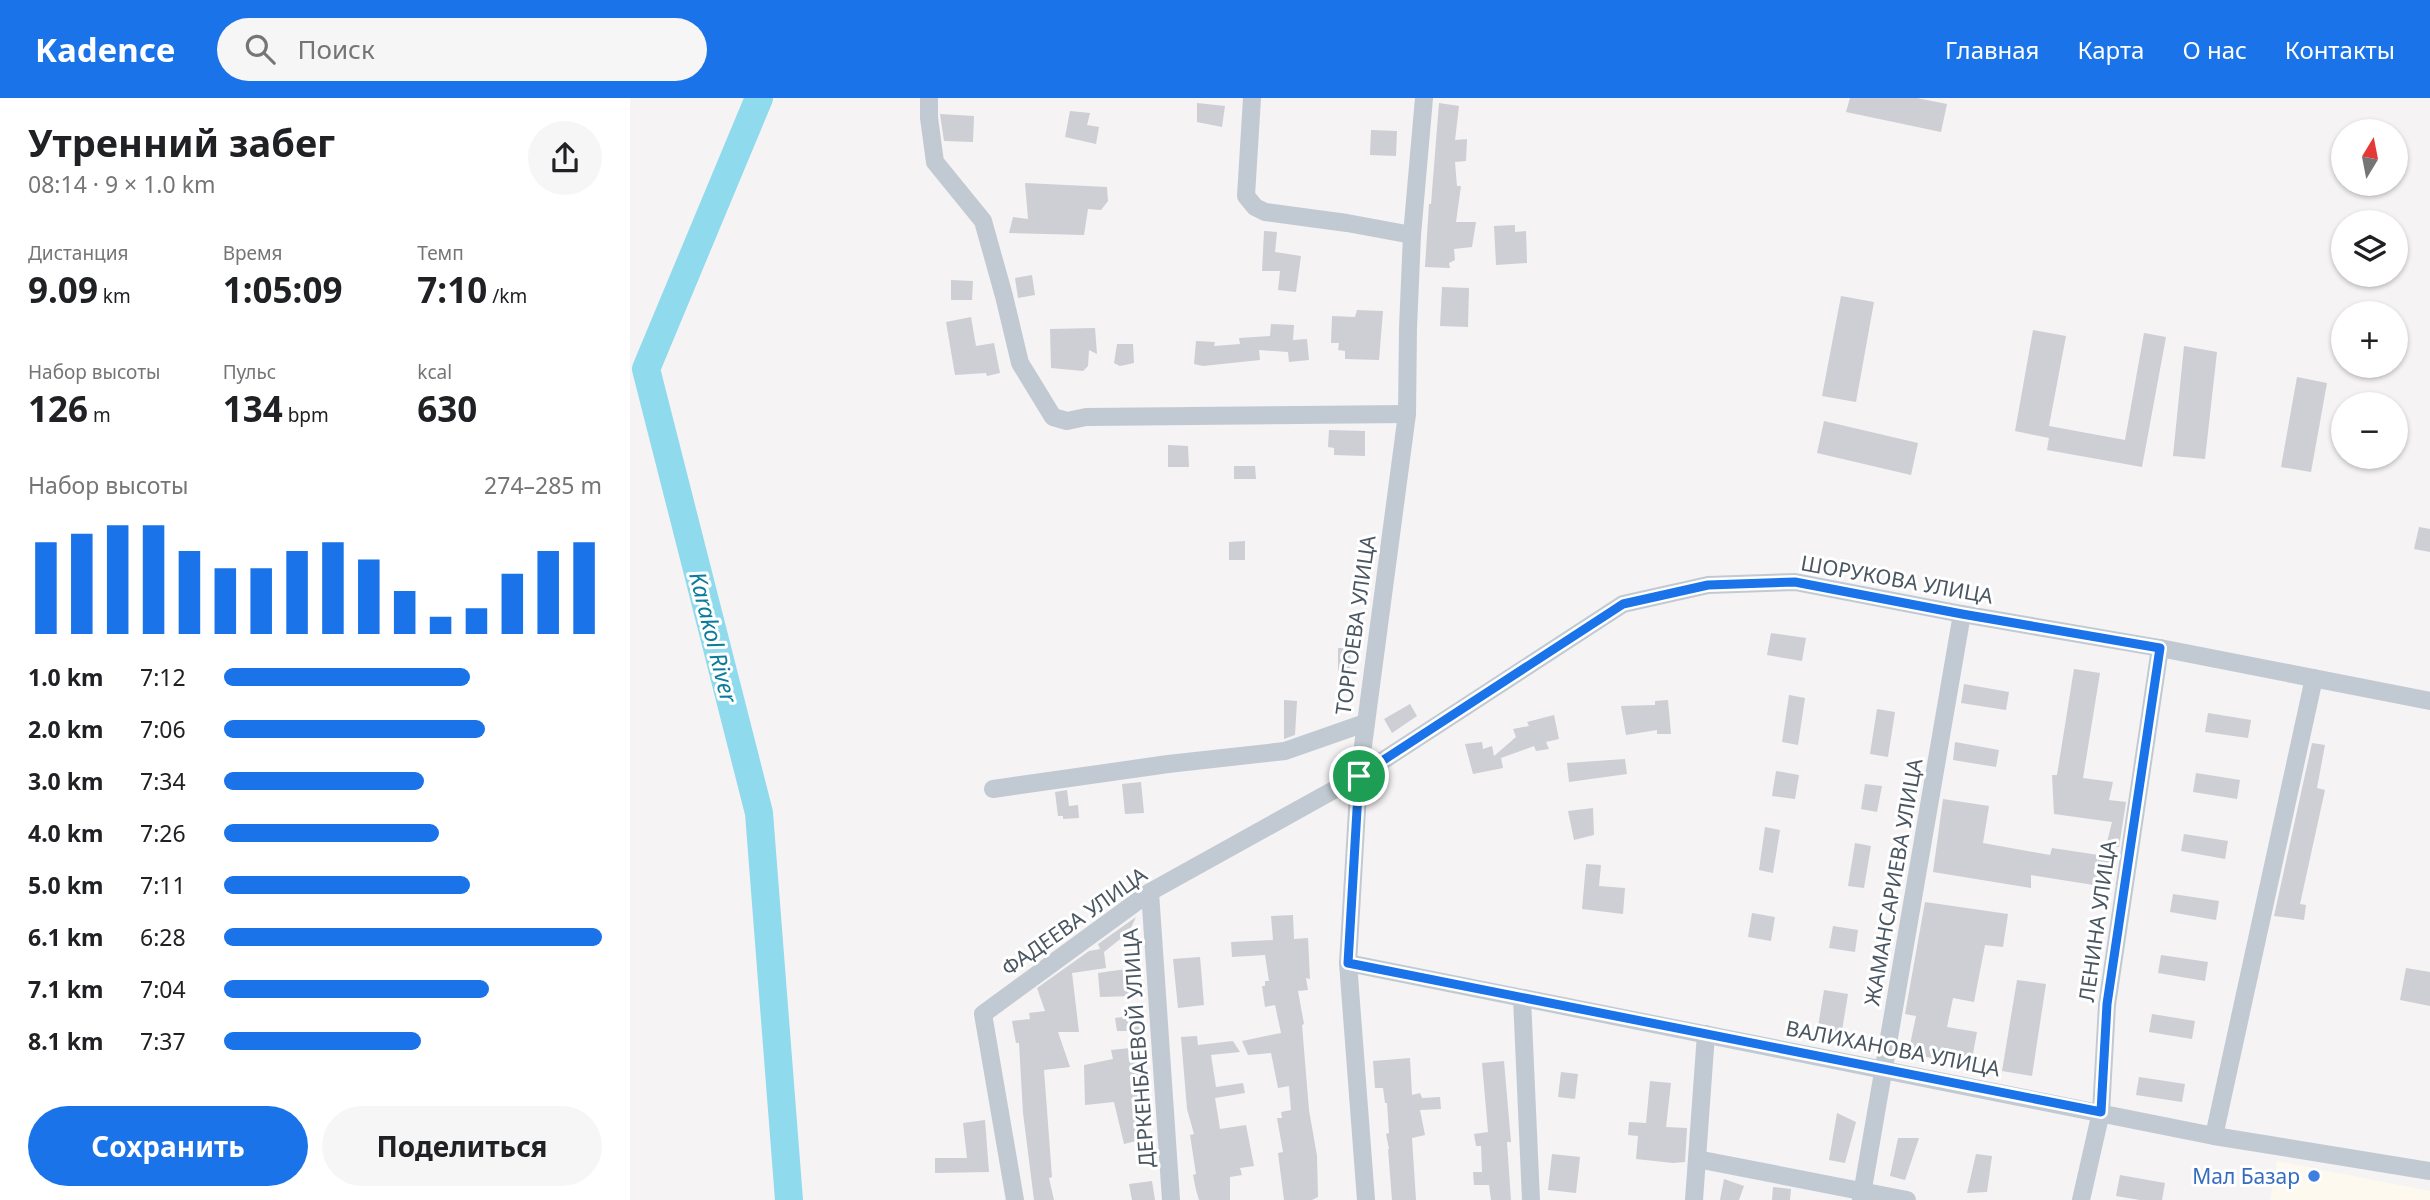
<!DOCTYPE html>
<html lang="ru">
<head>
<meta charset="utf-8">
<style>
  :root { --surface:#fff; --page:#f6f6f6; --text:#202124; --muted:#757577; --accent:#1a73e8 }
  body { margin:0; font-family:"Noto Sans",sans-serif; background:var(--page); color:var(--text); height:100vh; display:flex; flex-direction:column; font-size:26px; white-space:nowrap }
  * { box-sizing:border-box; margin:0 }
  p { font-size:23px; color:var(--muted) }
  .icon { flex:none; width:38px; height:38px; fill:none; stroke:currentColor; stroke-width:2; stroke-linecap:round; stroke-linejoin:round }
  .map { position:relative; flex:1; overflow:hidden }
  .details { display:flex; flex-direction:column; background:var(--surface); width:630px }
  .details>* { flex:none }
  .needle { width:46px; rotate:10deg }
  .fabs { position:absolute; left:1701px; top:21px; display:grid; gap:14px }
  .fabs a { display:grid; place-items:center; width:77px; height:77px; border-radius:50%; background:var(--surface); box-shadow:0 2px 5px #0004; font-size:35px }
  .pin { position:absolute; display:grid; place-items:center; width:60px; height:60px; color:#fff; margin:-30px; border:4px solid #fff; border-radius:50%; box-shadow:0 2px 7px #0007 }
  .round { display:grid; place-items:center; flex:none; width:74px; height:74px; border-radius:37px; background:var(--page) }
  .head { display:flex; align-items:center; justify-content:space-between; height:119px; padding:0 28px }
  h1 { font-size:38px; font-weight:700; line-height:52px }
  .stats { display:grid; grid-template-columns:repeat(3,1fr); gap:10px; height:119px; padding:7px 28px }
  .stats div { display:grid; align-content:center }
  .stats b { font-size:35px; font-weight:700 }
  .stats small { font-size:19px; font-weight:400 }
  .stats p { font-size:19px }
  .chart { height:196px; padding:14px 28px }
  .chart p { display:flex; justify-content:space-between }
  .chart svg { width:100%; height:126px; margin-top:7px; stroke:var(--accent); stroke-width:6 }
  .button { display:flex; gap:14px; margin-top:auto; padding:14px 28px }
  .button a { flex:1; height:80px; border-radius:42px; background:var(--accent); color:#fff; font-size:28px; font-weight:700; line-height:80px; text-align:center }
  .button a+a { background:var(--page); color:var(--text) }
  ul { padding:0 28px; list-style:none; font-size:23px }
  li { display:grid; grid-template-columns:112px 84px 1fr; align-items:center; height:52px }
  li i { height:18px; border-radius:9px; background:var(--accent) }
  header { display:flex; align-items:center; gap:42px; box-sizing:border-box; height:98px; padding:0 35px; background:var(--accent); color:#fff }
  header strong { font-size:33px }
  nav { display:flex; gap:38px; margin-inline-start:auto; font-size:24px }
  .search { width:490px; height:63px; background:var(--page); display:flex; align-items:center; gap:18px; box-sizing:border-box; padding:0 24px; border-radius:38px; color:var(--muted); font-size:26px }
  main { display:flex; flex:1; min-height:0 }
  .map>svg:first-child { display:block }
  .commercial { fill:#fdf9ef }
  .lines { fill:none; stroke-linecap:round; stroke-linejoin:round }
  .river { stroke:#90daee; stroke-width:28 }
  .building { fill:#cdcfd5 }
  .street { stroke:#c1cad2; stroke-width:18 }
  .route-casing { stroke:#fff; stroke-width:14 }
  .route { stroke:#1a73e8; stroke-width:9 }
  .shop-dot { fill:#3f7fe0; stroke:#fff; stroke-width:2.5 }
  .labels { text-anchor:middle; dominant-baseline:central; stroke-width:6; stroke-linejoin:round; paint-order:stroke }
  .street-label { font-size:21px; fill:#4a5661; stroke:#fff }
  .shop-label { font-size:21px; fill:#366cbe; stroke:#fff; text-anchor:end }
  .water-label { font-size:23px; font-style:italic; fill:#0c7c9b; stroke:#fff }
</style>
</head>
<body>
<header>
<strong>Kadence</strong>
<div class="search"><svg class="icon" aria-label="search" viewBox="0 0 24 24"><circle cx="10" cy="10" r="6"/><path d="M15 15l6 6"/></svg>Поиск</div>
<nav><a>Главная</a><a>Карта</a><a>О нас</a><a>Контакты</a></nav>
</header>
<main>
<section class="details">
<div class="head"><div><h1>Утренний забег</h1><p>08:14 · 9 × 1.0 km</p></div><a class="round"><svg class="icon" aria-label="share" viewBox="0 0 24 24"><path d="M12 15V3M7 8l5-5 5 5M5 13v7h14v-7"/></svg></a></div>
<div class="stats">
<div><p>Дистанция</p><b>9.09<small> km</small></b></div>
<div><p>Время</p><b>1:05:09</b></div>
<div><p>Темп</p><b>7:10<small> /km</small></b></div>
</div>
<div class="stats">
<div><p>Набор высоты</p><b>126<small> m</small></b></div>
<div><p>Пульс</p><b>134<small> bpm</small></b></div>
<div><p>kcal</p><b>630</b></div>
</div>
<div class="chart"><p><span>Набор высоты</span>274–285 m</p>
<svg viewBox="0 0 160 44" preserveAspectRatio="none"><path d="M5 44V12M15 44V9M25 44V6M35 44V6M45 44V15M55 44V21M65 44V21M75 44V15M85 44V12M95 44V18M105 44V29M115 44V38M125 44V35M135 44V23M145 44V15M155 44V12"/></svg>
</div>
<ul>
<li><b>1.0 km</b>7:12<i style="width:65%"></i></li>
<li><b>2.0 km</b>7:06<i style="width:69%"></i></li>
<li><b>3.0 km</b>7:34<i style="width:53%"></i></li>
<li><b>4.0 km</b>7:26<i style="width:57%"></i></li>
<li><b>5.0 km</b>7:11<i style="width:65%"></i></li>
<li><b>6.1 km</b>6:28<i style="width:100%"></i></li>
<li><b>7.1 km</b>7:04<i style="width:70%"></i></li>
<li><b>8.1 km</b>7:37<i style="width:52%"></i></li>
</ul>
<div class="button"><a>Сохранить</a><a>Поделиться</a></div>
</section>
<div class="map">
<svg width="1800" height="1102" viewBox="0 0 1800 1102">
  <rect width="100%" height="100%" fill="#f5f3f3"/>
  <polygon class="commercial" points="1647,1063 1800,1093 1800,1102 1640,1102"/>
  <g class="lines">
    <polyline class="river" points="129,0 16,271 129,715 159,1102"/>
  </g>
  <g class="building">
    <polygon points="1220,0 1287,0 1317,6 1311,34 1216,14"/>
    <polygon points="567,5 595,8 592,29 567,24"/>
    <polygon points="809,5 829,8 825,42 837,41 836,63 825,64 827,88 831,88 826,124 846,124 842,149 824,151 825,162 819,165 820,170 795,169 799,106 801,106"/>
    <polygon points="440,13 460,15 457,27 469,29 466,46 435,39"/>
    <polygon points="310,16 344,18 343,44 314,43"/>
    <polygon points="741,32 767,33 766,58 740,57"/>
    <polygon points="395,85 477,89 478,103 471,112 458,111 454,137 379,135 383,119 398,121"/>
    <polygon points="885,127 885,134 896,133 897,165 866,167 864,128"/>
    <polygon points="634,133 647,134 645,154 671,158 666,194 648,192 650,173 632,173"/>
    <polygon points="402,177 405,197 388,200 385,180"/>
    <polygon points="321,182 343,183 342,202 321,202"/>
    <polygon points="812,189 839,190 838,229 810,228"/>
    <polygon points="1211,198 1244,204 1226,304 1192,298"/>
    <polygon points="727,212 753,213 749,262 715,261 715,253 708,252 709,245 701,245 702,218 725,219"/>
    <polygon points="341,219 346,248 364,245 370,275 357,278 356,275 325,277 316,224"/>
    <polygon points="641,226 664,227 663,242 677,241 679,262 659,264 658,254 629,252 630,262 573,268 564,266 566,243 585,244 584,248 610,246 609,240 640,238"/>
    <polygon points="465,230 467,256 459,252 458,268 453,273 421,270 420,231"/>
    <polygon points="1403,232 1436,238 1419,328 1495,342 1514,235 1536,239 1512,369 1417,352 1419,340 1385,333"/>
    <polygon points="487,246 503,246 504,265 490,268 484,265"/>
    <polygon points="1554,248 1587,254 1575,361 1543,358"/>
    <polygon points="1667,279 1697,285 1681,374 1651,369"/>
    <polygon points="1194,323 1288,345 1281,377 1187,355"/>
    <polygon points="699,332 735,333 735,358 704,357 704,350 698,349"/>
    <polygon points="538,347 558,348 559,369 538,369"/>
    <polygon points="604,368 625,368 626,381 604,381"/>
    <polygon points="1789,429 1800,431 1800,454 1784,451"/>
    <polygon points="615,443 615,462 599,462 599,444"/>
    <polygon points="1141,535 1176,540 1172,563 1137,557"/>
    <polygon points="708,550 721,550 720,573 708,573"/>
    <polygon points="1444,571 1470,575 1453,680 1483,684 1479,702 1496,704 1489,749 1476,748 1482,724 1424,716 1422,677 1427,677"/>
    <polygon points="1334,586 1379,594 1376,612 1331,605"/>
    <polygon points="1159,597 1175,600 1168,647 1152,644"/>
    <polygon points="654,602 667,603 665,637 654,641"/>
    <polygon points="1038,602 1041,636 1027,636 1027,632 996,637 991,608 1025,607 1025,603"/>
    <polygon points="780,606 787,618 762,635 754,621"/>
    <polygon points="1247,611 1265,614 1258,659 1240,656"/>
    <polygon points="1578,615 1621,622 1618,640 1575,634"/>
    <polygon points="924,617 929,641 916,644 919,651 906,653 904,648 871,660 873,670 843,676 835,646 852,644 853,651 862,648 864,658 886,639 883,631 899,628 897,624"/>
    <polygon points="1325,644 1369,652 1366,669 1323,662"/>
    <polygon points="1682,645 1695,647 1687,690 1695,692 1670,806 1676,807 1674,822 1644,818"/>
    <polygon points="995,661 997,676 939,684 937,665"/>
    <polygon points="1146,673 1169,677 1165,701 1142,698"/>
    <polygon points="1566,675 1610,682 1607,701 1563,694"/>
    <polygon points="511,684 514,715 495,716 492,686"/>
    <polygon points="1235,686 1252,688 1247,714 1231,711"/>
    <polygon points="437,692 439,708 448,707 449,720 433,721 433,718 428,718 425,694"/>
    <polygon points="1313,701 1359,708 1353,745 1420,757 1422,750 1482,759 1476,789 1401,777 1401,790 1303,774"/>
    <polygon points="963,710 964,737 944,742 938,713"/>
    <polygon points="1135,729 1150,732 1143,775 1129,772"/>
    <polygon points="1554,736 1598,743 1595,761 1551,753"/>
    <polygon points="1225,745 1241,748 1234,790 1218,788"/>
    <polygon points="956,766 971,767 969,788 995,790 993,816 952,811"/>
    <polygon points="1543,796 1589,803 1586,822 1540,814"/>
    <polygon points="1295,804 1378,816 1373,849 1355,847 1344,904 1323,900 1317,929 1347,934 1341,966 1278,956 1286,918 1275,916"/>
    <polygon points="1122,815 1145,819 1141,843 1118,839"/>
    <polygon points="663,817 664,841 678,840 680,881 676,880 678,892 668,893 674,926 672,927 679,1012 687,1058 688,1099 682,1102 654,1102 648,1055 653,1054 647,1020 652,1020 651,1014 661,1012 659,988 648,990 641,955 618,957 612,943 651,935 645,907 635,909 632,888 635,888 635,883 639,883 635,857 602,859 601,844 643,842 641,818"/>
    <polygon points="506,819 499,834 474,854 476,870 442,875 449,934 428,934 440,969 414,972 422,1079 419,1080 424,1102 404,1102 393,1015 389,945 386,945 382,923 400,921 399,915 415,913 407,890 459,853 470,851 468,846"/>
    <polygon points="1203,828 1228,832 1225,854 1199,850"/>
    <polygon points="1531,857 1578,864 1575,883 1528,875"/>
    <polygon points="570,859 574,907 548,910 543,861"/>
    <polygon points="503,870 506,898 470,899 468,875"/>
    <polygon points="1776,870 1800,874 1800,908 1770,902"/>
    <polygon points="1387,882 1416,886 1402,978 1372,973"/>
    <polygon points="1194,892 1218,896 1210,945 1186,941"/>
    <polygon points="1522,916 1565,923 1562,941 1519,934"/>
    <polygon points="507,917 510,933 487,933 485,920"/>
    <polygon points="567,938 568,947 603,943 610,954 581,957 586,989 613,985 615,995 585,1000 590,1031 616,1027 624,1068 610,1070 612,1077 600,1079 600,1102 569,1102 566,1092 563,1077 566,1076 560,1037 564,1036 557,1011 551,939"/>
    <polygon points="510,949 516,1001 513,1002 519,1024 515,1024 519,1040 494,1046 484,1004 455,1007 454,967 483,961 481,952"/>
    <polygon points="780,960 782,997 790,995 792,1000 810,999 811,1011 790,1012 795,1037 782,1040 786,1102 762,1102 758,1051 759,1051 756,1036 759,1035 757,1005 755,1005 753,990 745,990 743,963"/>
    <polygon points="874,963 881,1044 877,1044 881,1102 861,1102 859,1087 844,1087 843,1074 852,1074 851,1048 846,1048 844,1036 858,1034 852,965"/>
    <polygon points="931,974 948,976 945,1001 928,999"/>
    <polygon points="1509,979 1555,986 1552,1004 1506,997"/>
    <polygon points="1020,983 1041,985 1036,1029 1057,1030 1055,1064 1043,1065 1006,1061 1008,1038 998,1037 999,1024 1016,1025"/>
    <polygon points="1207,1015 1226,1024 1215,1065 1199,1062"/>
    <polygon points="355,1022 359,1074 305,1075 305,1060 337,1060 333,1025"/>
    <polygon points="1268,1040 1289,1040 1275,1082 1260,1078"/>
    <polygon points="922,1056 950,1059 946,1095 918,1092"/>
    <polygon points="1346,1056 1362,1058 1357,1094 1337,1095"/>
    <polygon points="1490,1077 1535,1085 1532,1102 1510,1102 1486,1098"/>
    <polygon points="1094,1081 1114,1088 1109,1102 1090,1102"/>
    <polygon points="522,1083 525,1102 502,1102 499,1086"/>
    <polygon points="1143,1089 1161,1091 1160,1102 1142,1102"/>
  </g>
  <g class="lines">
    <g class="street">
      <polyline points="299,0 299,20 305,64 353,123 374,198 390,265 423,319 437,323 456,319 777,316"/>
      <polyline points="622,0 616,98 625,109 635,114 717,125 782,137"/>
      <polyline points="363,691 538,666 655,653 735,625"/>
      <polyline points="520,794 541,1102"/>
      <polyline points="718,865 1584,1038 1800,1073"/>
      <polyline points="892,900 901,1102"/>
      <polyline points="1584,1038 1684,580"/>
      <polyline points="1067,1061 1277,1102"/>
      <polyline points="385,1102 353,916 520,794 729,678 993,506 1078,487 1165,484 1332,516 1530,550 1800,603"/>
      <polyline points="736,1102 718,865 729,678 777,316 778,230 782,137 794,0"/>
      <polyline points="1064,1102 1076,936"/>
      <polyline points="1231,1102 1332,516"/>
      <polyline points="1451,1102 1471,1014 1477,907 1530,550"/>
    </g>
  </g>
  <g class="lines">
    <g class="route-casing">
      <polygon id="route" points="1165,484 1332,516 1530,550 1477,906 1471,1014 718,865 729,678 993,506 1078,487"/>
    </g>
    <use href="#route" class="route"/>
  </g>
  <circle class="shop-dot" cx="1684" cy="1078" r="7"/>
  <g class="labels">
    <g class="street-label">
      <text transform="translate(1267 481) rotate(10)">ШОРУКОВА УЛИЦА</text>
      <text transform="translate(725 527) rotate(-82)">ТОРГОЕВА УЛИЦА</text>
      <text transform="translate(1263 784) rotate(-80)">ЖАМАНСАРИЕВА УЛИЦА</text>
      <text transform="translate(444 823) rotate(-35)">ФАДЕЕВА УЛИЦА</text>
      <text transform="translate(1467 823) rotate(-82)">ЛЕНИНА УЛИЦА</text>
      <text transform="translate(508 950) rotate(-94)">ДЕРКЕНБАЕВОЙ УЛИЦА</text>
      <text transform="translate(1263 950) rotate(11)">ВАЛИХАНОВА УЛИЦА</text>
    </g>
    <g class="shop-label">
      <text x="1670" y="1078">Мал Базар</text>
    </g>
    <g class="water-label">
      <text transform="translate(84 539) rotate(76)">Karakol River</text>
    </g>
  </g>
</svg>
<div class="fabs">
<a><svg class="needle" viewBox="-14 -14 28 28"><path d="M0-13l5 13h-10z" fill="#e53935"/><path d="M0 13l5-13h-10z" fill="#757577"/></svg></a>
<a><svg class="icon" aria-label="layers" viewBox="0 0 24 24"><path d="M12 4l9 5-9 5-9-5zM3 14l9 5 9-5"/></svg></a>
<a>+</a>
<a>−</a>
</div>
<div class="pin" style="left:729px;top:678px;background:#1e9e55"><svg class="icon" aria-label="arrive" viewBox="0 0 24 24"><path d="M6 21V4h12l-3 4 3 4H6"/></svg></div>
</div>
</main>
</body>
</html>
